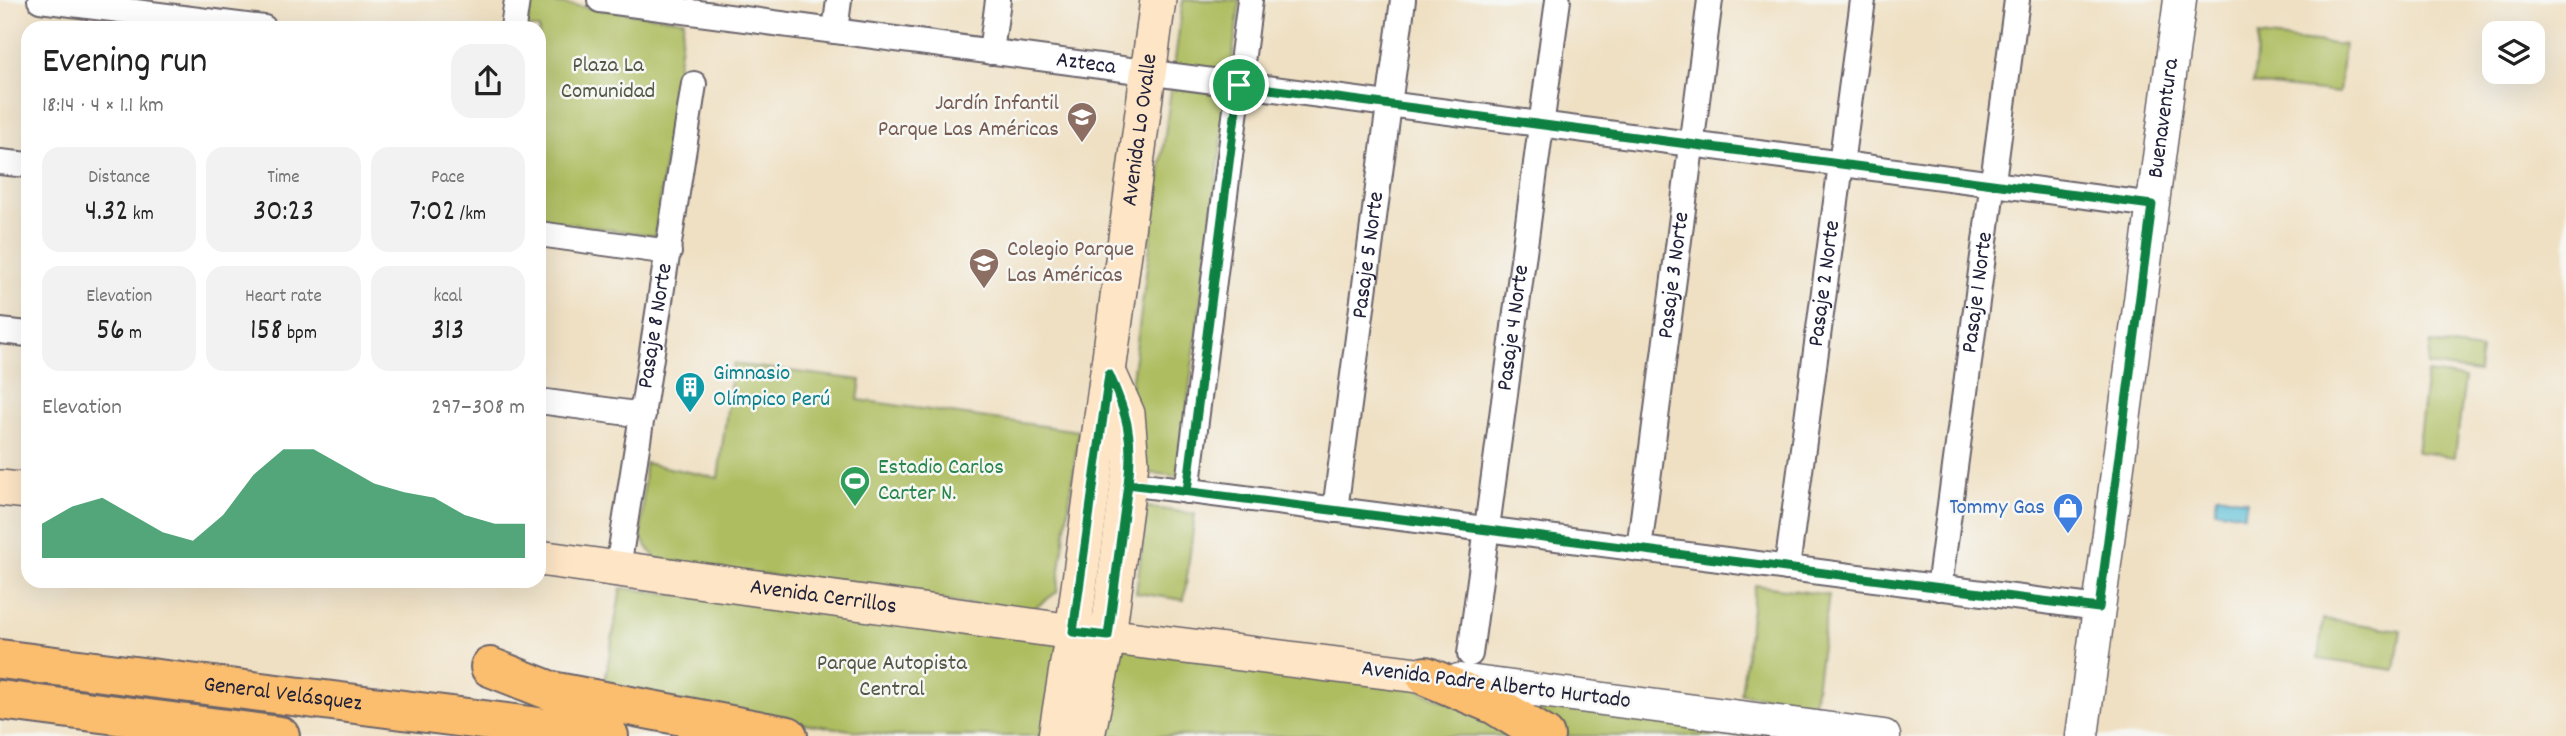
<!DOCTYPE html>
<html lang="en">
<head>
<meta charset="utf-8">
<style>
  :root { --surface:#fff; --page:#f2f2f2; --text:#222; --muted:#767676; --accent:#0b8043 }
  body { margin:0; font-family:Dekko,sans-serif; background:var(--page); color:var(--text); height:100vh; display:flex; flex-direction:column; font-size:26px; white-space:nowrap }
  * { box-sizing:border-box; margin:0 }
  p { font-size:23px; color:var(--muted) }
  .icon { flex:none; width:38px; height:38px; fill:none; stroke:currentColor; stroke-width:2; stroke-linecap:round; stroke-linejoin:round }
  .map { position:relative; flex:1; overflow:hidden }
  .drawer { position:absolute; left:21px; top:21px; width:525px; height:567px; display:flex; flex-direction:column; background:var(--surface); border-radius:21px; box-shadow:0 7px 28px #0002 }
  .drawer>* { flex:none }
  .tools { position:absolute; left:2482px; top:21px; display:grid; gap:14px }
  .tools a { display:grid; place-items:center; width:63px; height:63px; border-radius:14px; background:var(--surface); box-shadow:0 7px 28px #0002; font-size:35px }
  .pin { position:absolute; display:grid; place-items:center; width:60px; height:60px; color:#fff; margin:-30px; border:4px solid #fff; border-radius:50%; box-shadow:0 2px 7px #0007 }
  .round { display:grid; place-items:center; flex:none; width:74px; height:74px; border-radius:21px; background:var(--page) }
  .summary { display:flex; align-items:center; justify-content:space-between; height:119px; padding:0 21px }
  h1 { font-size:38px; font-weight:600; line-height:52px }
  .metrics { display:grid; grid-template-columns:repeat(3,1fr); gap:10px; height:119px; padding:7px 21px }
  .metrics div { display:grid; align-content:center; border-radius:18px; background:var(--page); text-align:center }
  .metrics b { font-size:30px; font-weight:600 }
  .metrics small { font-size:19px; font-weight:400 }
  .metrics p { font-size:19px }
  .chart { height:196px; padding:14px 21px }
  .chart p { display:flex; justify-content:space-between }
  .chart svg { width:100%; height:126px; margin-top:7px; fill:var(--accent); opacity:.7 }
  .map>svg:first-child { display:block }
  .green { fill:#aebd60; stroke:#68704e; stroke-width:2 }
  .water { fill:#59bed7; stroke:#3e7089; stroke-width:2 }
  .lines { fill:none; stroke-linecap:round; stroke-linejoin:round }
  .minor-casing { stroke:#6a646b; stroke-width:28 }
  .tertiary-casing { stroke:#6a646b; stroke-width:35 }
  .secondary-casing { stroke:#6a646b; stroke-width:38 }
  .motorway-casing { stroke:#6a646b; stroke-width:42 }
  .minor { stroke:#fff; stroke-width:24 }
  .tertiary { stroke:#fff; stroke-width:32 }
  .secondary { stroke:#fde5c5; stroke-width:35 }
  .motorway { stroke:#fbbd6e; stroke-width:38 }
  .route-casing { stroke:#fff; stroke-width:14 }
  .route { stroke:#0b8043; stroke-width:9 }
  .labels { text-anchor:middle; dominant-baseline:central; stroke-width:5; stroke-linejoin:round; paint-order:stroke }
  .street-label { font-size:23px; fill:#22223b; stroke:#f6f6f2 }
  .park-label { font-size:23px; fill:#535848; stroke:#f6f6f2 }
  .education-label { font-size:23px; fill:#785e54; stroke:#f6f6f2; text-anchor:end }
  .culture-label { font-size:23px; fill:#0d838f; stroke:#f6f6f2; text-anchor:start }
  .leisure-label { font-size:23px; fill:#27864d; stroke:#f6f6f2; text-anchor:start }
  .shop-label { font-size:23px; fill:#366cbe; stroke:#f6f6f2; text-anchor:end }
</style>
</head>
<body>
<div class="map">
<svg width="2566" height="736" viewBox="0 0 2566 736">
  <rect width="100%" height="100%" fill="#f6f6f2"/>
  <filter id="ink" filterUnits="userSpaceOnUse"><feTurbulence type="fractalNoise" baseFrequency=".0143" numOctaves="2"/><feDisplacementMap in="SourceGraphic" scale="14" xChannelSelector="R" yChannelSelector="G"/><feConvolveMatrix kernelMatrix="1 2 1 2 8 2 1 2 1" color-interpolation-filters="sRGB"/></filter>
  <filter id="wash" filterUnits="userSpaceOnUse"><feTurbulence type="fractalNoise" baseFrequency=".00686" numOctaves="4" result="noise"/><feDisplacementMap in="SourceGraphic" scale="28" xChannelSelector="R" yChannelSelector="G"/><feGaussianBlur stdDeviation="1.57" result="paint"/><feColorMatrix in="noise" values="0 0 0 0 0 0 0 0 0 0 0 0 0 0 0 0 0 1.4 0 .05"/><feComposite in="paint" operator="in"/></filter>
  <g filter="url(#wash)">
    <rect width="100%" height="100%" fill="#efe0c3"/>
    <g class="green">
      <polygon points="531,0 684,20 655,236 539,219 539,28 527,28"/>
      <polygon points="1183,0 1240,0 1178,476 1141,472 1129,401"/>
      <polygon points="2258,36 2344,45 2339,93 2253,84"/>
      <polygon points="2431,343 2481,350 2478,372 2428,365"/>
      <polygon points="733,364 861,380 858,400 1079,431 1057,592 1028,613 656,559 641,538 645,463 718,478"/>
      <polygon points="2427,373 2465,378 2455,457 2417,452"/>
      <polygon points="1147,507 1195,514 1184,600 1136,593"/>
      <polygon points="1755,585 1829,595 1814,704 1741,694"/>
      <polygon points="621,588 1391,678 1530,736 892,736 731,713 604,686"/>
      <polygon points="2323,619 2401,630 2395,670 2318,659"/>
      <polygon points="1512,695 1803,736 1569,736"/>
    </g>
    <polygon class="water" points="2217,495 2247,500 2244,515 2215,510"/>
  </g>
  <g filter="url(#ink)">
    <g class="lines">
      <g class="minor-casing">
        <g id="minor">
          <polyline points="40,0 264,28"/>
          <path id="s1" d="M 600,0 L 2153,205"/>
          <polyline points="513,28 517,0"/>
          <polyline points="835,31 839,0"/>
          <polyline points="991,52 998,0"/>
          <polyline points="0,162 28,165"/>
          <polyline points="539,234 669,252"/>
          <polyline points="0,331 28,334"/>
          <polyline points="539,401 643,415"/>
          <polyline points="1128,483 2099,608"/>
          <polyline points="1187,491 1250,0"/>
          <path id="s2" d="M 1335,510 L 1403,0"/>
          <path id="s3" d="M 1639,549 L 1710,0"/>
          <path id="s4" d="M 618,568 L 694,84"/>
          <path id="s5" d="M 1787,568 L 1863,0"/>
          <path id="s6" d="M 1939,588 L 2017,0"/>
          <path id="s7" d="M 1470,654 L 1558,0"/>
        </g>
      </g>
      <g class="tertiary-casing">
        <g id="tertiary">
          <polyline points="1459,680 1884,736"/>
          <path id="s8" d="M 2082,736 L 2180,0"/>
        </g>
      </g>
      <g class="secondary-casing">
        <g id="secondary">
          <polyline points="0,488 28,491"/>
          <path id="s9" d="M 539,558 L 1073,632 L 1426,676"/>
          <path id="s10" d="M 1056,736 L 1073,632 L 1158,0"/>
          <polyline points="1087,736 1108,636 1131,462 1127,414 1109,374"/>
        </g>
      </g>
      <g class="motorway-casing">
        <g id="motorway">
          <path id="s11" d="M 0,659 L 609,736"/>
          <polyline points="490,667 551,691 788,736"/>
          <polyline points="1426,676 1495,705 1545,736"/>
          <polyline points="0,700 280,736"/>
        </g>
      </g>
      <use href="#minor" class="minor"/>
      <use href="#tertiary" class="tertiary"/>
      <use href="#secondary" class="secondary"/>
      <use href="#motorway" class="motorway"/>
    </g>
  </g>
  <g class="lines" filter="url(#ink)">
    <g class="route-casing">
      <path id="route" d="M 1239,85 L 1187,491 L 1128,484 C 1134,438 1127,414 1109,374 L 1073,632 L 1108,636 L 1128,484 L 2099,608 L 2152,205 L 1239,85"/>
    </g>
    <use href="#route" class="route"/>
  </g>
  <defs>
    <g id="school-pin" transform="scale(1.575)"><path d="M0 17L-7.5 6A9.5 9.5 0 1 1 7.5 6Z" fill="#8d6e63" stroke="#f6f6f2"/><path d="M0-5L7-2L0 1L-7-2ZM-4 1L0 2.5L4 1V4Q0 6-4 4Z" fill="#fff"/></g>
    <g id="building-pin" transform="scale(1.575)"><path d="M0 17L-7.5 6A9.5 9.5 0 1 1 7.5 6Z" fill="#0f9aa8" stroke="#f6f6f2"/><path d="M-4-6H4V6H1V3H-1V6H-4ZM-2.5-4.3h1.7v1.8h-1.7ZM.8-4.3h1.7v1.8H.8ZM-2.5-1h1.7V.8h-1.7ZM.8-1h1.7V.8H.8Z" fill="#fff"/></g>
    <g id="stadium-pin" transform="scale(1.575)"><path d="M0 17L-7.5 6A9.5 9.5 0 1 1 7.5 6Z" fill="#2e9e5b" stroke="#f6f6f2"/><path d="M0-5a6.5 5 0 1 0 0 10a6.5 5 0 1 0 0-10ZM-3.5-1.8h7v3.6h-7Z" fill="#fff"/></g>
    <g id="shop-pin" transform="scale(1.575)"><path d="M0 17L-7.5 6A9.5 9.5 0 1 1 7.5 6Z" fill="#3f7fe0" stroke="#f6f6f2"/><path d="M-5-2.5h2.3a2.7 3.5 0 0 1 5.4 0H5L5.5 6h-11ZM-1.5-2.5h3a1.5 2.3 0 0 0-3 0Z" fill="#fff"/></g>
  </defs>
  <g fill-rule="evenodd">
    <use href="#school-pin" x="1082" y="117"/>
    <use href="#school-pin" x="984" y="263"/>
    <use href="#building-pin" x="690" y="387"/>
    <use href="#stadium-pin" x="855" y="481"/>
    <use href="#shop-pin" x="2068" y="508"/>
  </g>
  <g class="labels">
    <g class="street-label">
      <text stroke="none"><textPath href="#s1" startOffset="490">Azteca</textPath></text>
      <text stroke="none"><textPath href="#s8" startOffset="623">Buenaventura</textPath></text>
      <text stroke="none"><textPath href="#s10" startOffset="612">Avenida Lo Ovalle</textPath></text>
      <text stroke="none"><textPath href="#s2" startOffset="257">Pasaje 5 Norte</textPath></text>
      <text stroke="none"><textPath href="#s3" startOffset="276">Pasaje 3 Norte</textPath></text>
      <text stroke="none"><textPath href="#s5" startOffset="287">Pasaje 2 Norte</textPath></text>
      <text stroke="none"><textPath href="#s6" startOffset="298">Pasaje 1 Norte</textPath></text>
      <text stroke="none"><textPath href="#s4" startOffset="245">Pasaje 8 Norte</textPath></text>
      <text stroke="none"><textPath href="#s7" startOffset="329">Pasaje 4 Norte</textPath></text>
      <text stroke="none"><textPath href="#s9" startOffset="287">Avenida Cerrillos</textPath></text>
      <text transform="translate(1496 686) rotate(7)">Avenida Padre Alberto Hurtado</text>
      <text stroke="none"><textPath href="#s11" startOffset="285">General Velásquez</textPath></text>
    </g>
    <g class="park-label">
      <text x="608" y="66">Plaza La<tspan x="608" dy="26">Comunidad</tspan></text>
      <text x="892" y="664">Parque Autopista<tspan x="892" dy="26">Central</tspan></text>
    </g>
    <g class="education-label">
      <text x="1059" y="104">Jardín Infantil<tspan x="1059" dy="26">Parque Las Américas</tspan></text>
      <text x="1007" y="250" text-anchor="start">Colegio Parque<tspan x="1007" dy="26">Las Américas</tspan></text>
    </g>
    <g class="culture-label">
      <text x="713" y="374">Gimnasio<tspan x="713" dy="26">Olímpico Perú</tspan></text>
    </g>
    <g class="leisure-label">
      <text x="878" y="468">Estadio Carlos<tspan x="878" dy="26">Carter N.</tspan></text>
    </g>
    <g class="shop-label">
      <text x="2045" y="508">Tommy Gas</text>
    </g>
  </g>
</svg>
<div class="tools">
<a><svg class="icon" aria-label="layers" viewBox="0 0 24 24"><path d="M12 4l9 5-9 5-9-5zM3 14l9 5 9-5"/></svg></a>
</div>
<div class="pin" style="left:1239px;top:85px;background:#1e9e55"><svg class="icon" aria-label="arrive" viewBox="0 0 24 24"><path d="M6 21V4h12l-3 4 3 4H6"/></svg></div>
<section class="drawer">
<div class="summary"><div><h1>Evening run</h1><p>18:14 · 4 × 1.1 km</p></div><a class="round"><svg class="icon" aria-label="share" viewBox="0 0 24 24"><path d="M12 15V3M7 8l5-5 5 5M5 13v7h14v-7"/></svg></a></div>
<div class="metrics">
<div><p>Distance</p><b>4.32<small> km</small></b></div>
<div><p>Time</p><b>30:23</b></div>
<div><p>Pace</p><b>7:02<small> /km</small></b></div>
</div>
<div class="metrics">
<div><p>Elevation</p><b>56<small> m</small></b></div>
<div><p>Heart rate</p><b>158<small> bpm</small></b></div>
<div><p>kcal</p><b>313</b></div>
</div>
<div class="chart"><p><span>Elevation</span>297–308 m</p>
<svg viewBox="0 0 160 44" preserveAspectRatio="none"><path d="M0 44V32L10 26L20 23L30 29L40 35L50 38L60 29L70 15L80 6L90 6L100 12L110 18L120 21L130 23L140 29L150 32L160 32V44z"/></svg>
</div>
</section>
</div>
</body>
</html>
